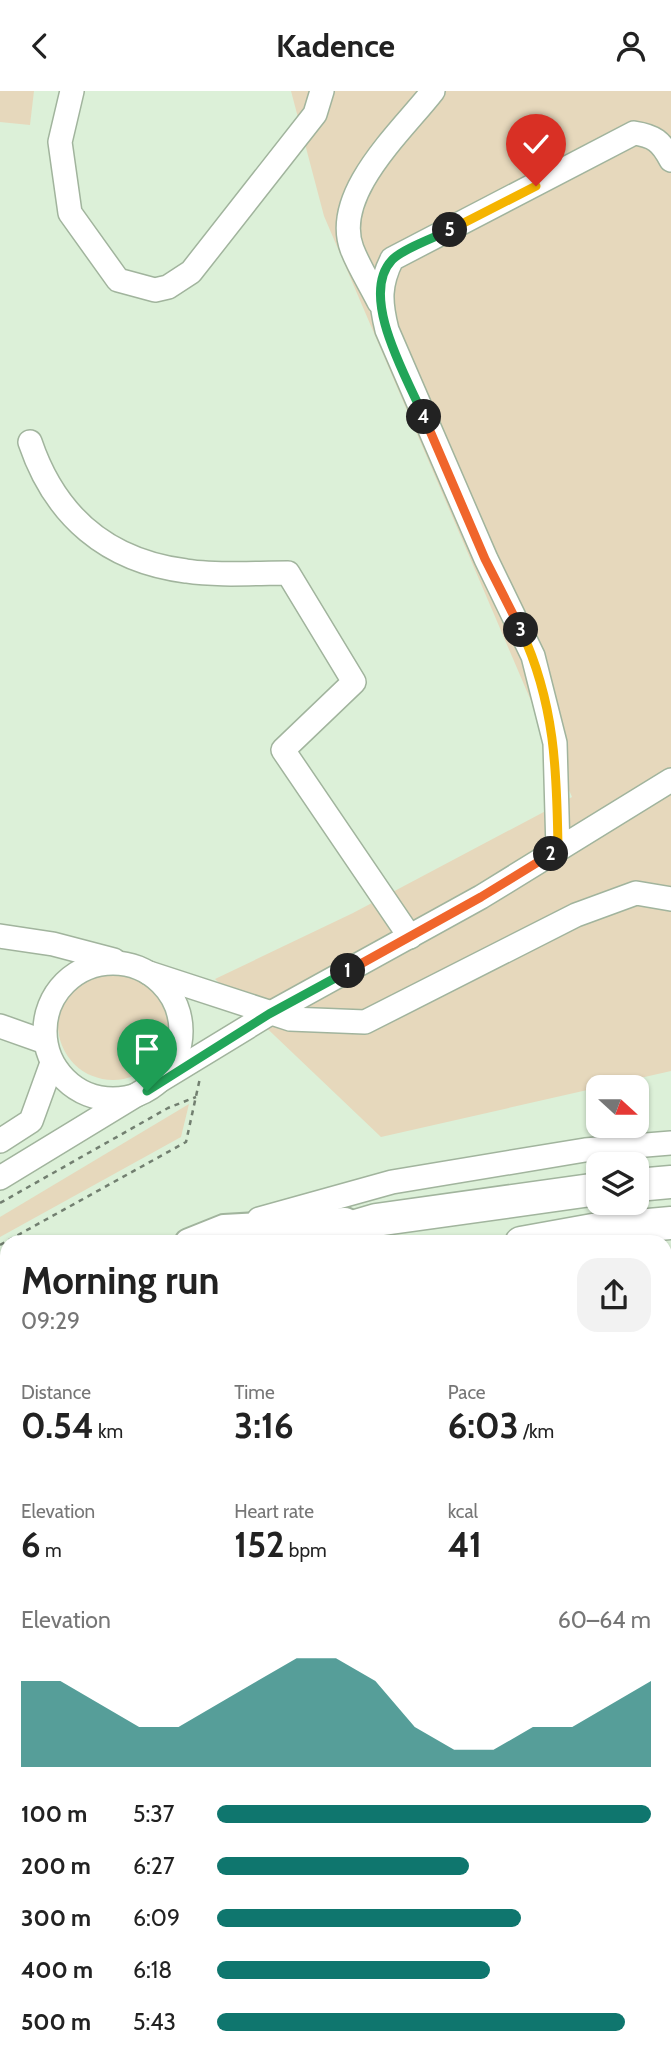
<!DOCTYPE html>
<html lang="en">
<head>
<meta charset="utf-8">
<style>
  :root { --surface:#fff; --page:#f2f2f2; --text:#222; --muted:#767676; --accent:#0f766e }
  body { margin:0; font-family:Cabin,sans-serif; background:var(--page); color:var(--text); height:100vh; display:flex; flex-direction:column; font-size:26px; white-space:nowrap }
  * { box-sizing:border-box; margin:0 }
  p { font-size:23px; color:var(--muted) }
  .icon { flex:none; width:38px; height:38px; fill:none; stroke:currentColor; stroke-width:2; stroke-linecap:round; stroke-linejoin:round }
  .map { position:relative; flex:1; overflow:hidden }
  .sheet { position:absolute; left:0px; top:1144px; width:672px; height:830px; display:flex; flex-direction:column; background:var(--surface); border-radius:21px 21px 0 0; box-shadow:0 2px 5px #0004 }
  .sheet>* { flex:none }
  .needle { width:46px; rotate:111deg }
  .tools { position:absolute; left:586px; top:984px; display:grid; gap:14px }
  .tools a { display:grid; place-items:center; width:63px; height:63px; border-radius:14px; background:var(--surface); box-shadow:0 2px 5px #0004; font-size:35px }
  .pin { position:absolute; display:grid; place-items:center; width:60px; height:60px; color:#fff; margin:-72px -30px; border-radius:50% 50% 50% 0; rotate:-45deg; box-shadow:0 0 7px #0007 }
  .pin .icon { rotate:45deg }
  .km { position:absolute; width:35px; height:35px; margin:-18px; border-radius:50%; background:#222; color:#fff; font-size:19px; line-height:35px; text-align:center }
  .round { display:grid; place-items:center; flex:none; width:74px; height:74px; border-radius:21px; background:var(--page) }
  .overview { display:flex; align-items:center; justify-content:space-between; height:119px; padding:0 21px }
  h1 { font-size:38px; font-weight:800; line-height:52px }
  .figures { display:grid; grid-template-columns:repeat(3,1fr); gap:10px; height:119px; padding:7px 21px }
  .figures div { display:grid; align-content:center }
  .figures b { font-size:35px; font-weight:800 }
  .figures small { font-size:19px; font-weight:400 }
  .figures p { font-size:19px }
  .chart { height:196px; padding:14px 21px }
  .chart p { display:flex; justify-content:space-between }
  .chart svg { width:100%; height:126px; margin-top:7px; fill:var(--accent); opacity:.7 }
  ul { padding:0 21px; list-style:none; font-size:23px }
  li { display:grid; grid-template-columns:112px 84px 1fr; align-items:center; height:52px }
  li i { height:18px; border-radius:9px; background:var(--accent) }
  header { display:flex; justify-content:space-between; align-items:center; height:91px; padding:0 21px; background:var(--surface); font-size:32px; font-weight:800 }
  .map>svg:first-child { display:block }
  .green { fill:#e6d8bc }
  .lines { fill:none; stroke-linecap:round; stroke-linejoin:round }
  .river { stroke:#77b0b0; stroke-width:28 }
  .minor-casing { stroke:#a1b49d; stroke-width:26 }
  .major-casing { stroke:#a1b49d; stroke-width:32 }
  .highway-casing { stroke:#a1b49d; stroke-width:35 }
  .path { stroke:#727f70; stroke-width:2.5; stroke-dasharray:5 5; stroke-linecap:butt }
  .minor { stroke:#fff; stroke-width:23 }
  .major { stroke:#fff; stroke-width:28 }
  .highway { stroke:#fff; stroke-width:32 }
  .split-1-casing { stroke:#fff; stroke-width:14 }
  .split-2-casing { stroke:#fff; stroke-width:14 }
  .split-3-casing { stroke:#fff; stroke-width:14 }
  .split-4-casing { stroke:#fff; stroke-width:14 }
  .split-5-casing { stroke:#fff; stroke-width:14 }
  .split-6-casing { stroke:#fff; stroke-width:14 }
  .split-1 { stroke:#22a559; stroke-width:9 }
  .split-2 { stroke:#f0652b; stroke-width:9 }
  .split-3 { stroke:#f5b400; stroke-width:9 }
  .split-4 { stroke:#f0652b; stroke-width:9 }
  .split-5 { stroke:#22a559; stroke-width:9 }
  .split-6 { stroke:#f5b400; stroke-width:9 }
</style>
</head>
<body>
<header><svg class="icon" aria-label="back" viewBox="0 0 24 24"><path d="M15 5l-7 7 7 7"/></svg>Kadence<svg class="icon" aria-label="person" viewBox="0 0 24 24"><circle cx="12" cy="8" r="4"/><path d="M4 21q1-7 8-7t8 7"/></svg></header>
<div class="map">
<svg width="671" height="1974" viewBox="0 0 671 1974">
  <rect width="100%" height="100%" fill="#dcf0d8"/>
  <g class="green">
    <polygon points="0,0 34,0 30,34 0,31"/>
    <polygon points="291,0 671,0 671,980 381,1046 215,888 353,822 572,706 324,125"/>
    <circle cx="113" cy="934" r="55"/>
    <polygon points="189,1013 181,1046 0,1146 0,1126"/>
  </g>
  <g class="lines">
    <g class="river">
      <polyline points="665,1447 671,1447"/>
      <polyline points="149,1974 150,1967"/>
    </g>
    <g class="minor-casing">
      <g id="minor">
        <polyline points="72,0 60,51 70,122 118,189 155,199 168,196 191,181 315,23 322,0"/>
        <path d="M 379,211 C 370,193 359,176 352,158 C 331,103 403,39 433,0"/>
        <path d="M 30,351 C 55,425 107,470 186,480 C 219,485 255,482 288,482 L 354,591 L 283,659 L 410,846"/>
        <path d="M 558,759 L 555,652 L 533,565 L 486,468 L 387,239 C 380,211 379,194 392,168 L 634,42 C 654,45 661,50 671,69"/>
        <polyline points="0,845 53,853 114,869"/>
        <circle cx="113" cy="940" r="68"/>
        <polyline points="149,882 290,928 365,931 576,824 636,802 671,808"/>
        <polyline points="0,935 45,951"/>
        <polyline points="0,1050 31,1030 52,972"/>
        <polyline points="0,1087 269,923 481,806 671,689"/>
        <polyline points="259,1128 392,1091 585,1059 671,1052"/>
        <polyline points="437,1967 458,1974"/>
        <polyline points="485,1974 489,1967"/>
      </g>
    </g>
    <g class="major-casing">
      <g id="major">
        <polyline points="189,1152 224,1138 345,1131"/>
        <polyline points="0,1233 7,1230"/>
        <polyline points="0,1356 7,1352"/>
      </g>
    </g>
    <g class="highway-casing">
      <g id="highway">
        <polyline points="637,1094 671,1091"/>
        <polyline points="298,1152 376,1129 598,1098"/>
        <polyline points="521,1152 593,1139 671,1132"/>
        <polyline points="0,1270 7,1267"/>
        <polyline points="0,1321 7,1317"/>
      </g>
    </g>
    <g class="path">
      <polyline points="0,1112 168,1017 196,1006"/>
      <polyline points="0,1154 186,1051 200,987"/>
    </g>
    <use href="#minor" class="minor"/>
    <use href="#major" class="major"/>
    <use href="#highway" class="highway"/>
  </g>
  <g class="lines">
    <g class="split-1-casing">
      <polyline id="split-1" points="147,1000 269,923 348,880"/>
    </g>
    <g class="split-2-casing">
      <polyline id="split-2" points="348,880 481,806 551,763"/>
    </g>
    <g class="split-3-casing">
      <path id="split-3" d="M 521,539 C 555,612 557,680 558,759 L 551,763"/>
    </g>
    <g class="split-4-casing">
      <polyline id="split-4" points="424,326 485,468 521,539"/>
    </g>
    <g class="split-5-casing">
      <path id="split-5" d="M 424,326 C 408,289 358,205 392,169 C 402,158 436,146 450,139"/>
    </g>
    <g class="split-6-casing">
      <polyline id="split-6" points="450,139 536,95"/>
    </g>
    <use href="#split-1" class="split-1"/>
    <use href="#split-2" class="split-2"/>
    <use href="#split-3" class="split-3"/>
    <use href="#split-4" class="split-4"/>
    <use href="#split-5" class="split-5"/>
    <use href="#split-6" class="split-6"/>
  </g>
</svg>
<div class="tools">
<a><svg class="needle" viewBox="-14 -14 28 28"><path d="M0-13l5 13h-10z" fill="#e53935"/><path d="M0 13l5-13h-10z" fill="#767676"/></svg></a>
<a><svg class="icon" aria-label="layers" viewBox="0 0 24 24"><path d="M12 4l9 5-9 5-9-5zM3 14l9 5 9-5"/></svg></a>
</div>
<div class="pin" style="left:147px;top:1000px;background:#1e9e55"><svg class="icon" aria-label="arrive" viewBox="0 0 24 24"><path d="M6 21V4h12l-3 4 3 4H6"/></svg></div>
<div class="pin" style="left:536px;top:95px;background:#d93025"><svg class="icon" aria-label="check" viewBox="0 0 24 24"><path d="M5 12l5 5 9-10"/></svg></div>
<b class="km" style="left:348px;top:880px">1</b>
<b class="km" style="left:551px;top:763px">2</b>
<b class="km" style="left:521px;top:539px">3</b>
<b class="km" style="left:424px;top:326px">4</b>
<b class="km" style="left:450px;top:139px">5</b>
<section class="sheet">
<div class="overview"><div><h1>Morning run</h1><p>09:29</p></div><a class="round"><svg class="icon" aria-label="share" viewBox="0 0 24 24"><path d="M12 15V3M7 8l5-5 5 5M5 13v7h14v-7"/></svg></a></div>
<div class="figures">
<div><p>Distance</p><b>0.54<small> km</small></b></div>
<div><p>Time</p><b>3:16</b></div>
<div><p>Pace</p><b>6:03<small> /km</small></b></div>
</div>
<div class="figures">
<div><p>Elevation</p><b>6<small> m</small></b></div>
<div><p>Heart rate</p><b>152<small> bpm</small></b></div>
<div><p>kcal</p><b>41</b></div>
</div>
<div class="chart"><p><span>Elevation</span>60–64 m</p>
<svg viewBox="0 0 160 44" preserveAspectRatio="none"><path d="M0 44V14L10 14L20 22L30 30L40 30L50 22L60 14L70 6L80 6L90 14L100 30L110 38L120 38L130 30L140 30L150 22L160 14V44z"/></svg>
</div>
<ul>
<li><b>100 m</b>5:37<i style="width:100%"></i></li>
<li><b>200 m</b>6:27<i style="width:58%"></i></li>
<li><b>300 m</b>6:09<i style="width:70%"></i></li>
<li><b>400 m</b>6:18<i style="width:63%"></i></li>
<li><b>500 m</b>5:43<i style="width:94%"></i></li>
</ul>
</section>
</div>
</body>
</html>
